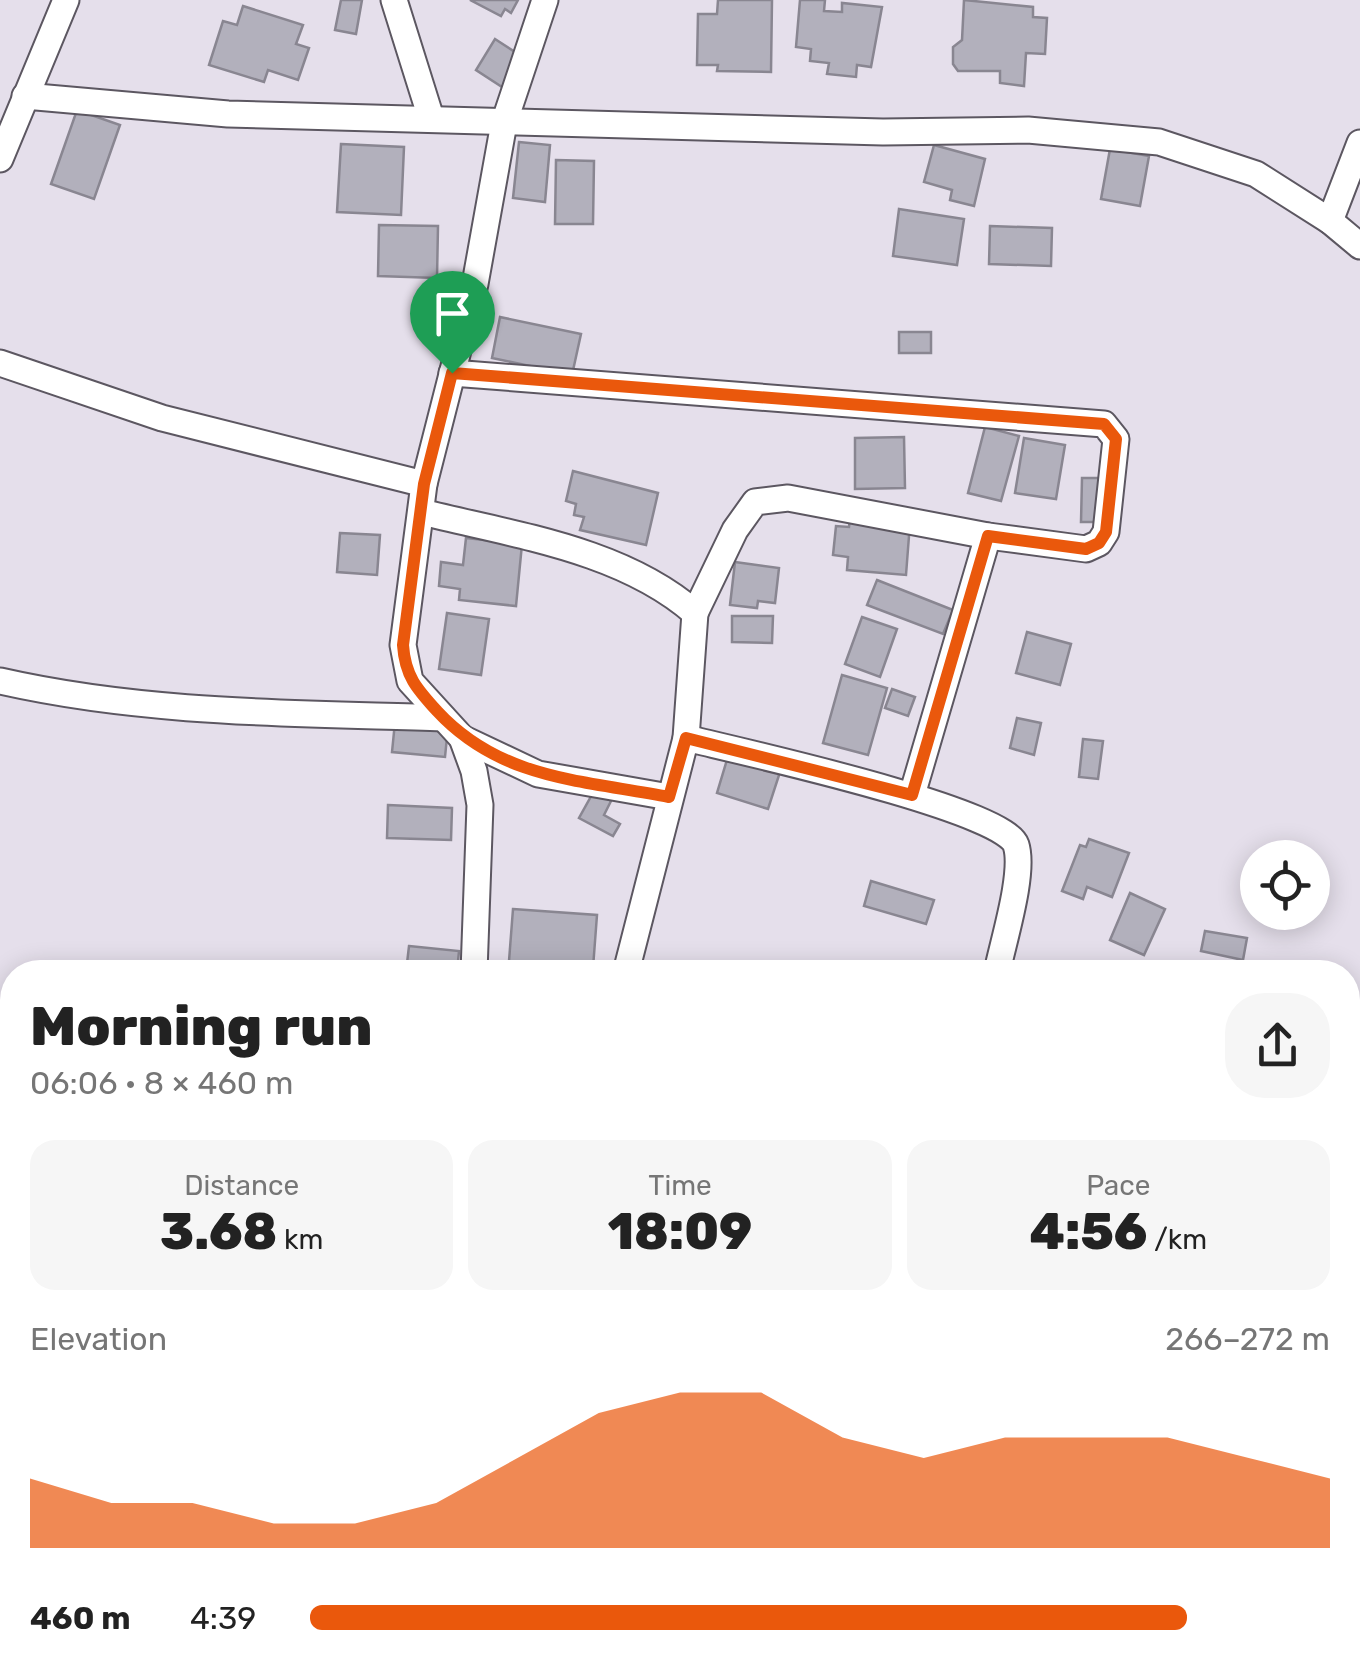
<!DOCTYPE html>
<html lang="en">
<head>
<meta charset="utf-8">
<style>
  :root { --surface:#fff; --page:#f6f6f6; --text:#222; --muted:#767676; --accent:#ea580c }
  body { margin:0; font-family:Rubik,sans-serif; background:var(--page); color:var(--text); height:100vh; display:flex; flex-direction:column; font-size:38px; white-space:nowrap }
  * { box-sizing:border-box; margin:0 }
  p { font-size:32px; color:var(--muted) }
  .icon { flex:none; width:55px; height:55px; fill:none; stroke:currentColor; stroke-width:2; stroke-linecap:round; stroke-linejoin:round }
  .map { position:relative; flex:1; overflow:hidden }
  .drawer { position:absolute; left:0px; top:960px; width:1360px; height:718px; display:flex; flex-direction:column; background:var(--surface); border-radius:40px 40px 0 0; box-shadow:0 5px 25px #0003 }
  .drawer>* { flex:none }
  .controls { position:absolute; left:1240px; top:840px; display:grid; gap:20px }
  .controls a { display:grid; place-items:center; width:90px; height:90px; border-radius:50%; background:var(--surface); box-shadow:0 5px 25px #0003; font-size:50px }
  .pin { position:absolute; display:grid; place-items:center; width:85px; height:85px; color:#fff; margin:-102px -42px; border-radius:50% 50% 50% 0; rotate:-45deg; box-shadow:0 0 10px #0007 }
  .pin .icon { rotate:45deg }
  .round { display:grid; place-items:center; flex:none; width:105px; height:105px; border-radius:40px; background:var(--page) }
  .summary { display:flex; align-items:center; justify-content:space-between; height:170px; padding:0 30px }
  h1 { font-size:55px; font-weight:800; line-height:75px }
  .stats { display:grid; grid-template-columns:repeat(3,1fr); gap:15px; height:170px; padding:10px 30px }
  .stats div { display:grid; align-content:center; border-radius:25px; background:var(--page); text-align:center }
  .stats b { font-size:50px; font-weight:800 }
  .stats small { font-size:28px; font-weight:400 }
  .stats p { font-size:28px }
  .chart { height:280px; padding:20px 30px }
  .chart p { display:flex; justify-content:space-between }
  .chart svg { width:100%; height:180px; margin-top:10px; fill:var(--accent); opacity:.7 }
  ul { padding:0 30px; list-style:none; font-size:32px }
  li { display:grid; grid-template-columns:160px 120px 1fr; align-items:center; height:75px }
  li i { height:25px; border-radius:12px; background:var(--accent) }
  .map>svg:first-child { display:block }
  .building { fill:#b2b0bc; stroke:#898691; stroke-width:2.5 }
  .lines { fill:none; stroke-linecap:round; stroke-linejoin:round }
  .street-casing { stroke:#5c5761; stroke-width:29 }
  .street { stroke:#fff; stroke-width:25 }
  .route-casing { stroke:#fff; stroke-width:20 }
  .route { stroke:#ea580c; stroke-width:12 }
</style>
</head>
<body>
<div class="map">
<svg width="1360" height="1676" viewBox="0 0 1360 1676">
  <rect width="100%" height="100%" fill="#e5dfeb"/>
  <g class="building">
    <polygon points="341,0 362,0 356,34 335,30"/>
    <polygon points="470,0 518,0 511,13 505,9 501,16"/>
    <polygon points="718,0 772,0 771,72 717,71 718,65 697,65 698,14 717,14"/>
    <polygon points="800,0 825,0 824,11 842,12 842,3 882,7 871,67 857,65 856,77 827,74 829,63 810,61 811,49 796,47"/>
    <polygon points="964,0 1033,7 1033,17 1047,18 1045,54 1026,53 1024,86 1000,83 1000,71 958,71 953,64 953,47 962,40"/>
    <polygon points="243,6 303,25 296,44 309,48 298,80 268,70 264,82 209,65 223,21 237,25"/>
    <polygon points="495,39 521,56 502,87 476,70"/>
    <polygon points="77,110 120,125 94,199 51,184"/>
    <polygon points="519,142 550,145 545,202 513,198"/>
    <polygon points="341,144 404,147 401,215 337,212"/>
    <polygon points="934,145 985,159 974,206 950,200 952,190 924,182"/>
    <polygon points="1110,149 1149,156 1140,206 1101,199"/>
    <polygon points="556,160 594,161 593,224 555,224"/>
    <polygon points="899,209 964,219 957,265 893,256"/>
    <polygon points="379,225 438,226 437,278 378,276"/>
    <polygon points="990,226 1052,228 1051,266 989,264"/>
    <polygon points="500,317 581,334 572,375 492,358"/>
    <rect x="899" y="332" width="32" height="21"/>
    <polygon points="985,427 1019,436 1001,501 968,493"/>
    <polygon points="904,437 905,488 855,489 855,438"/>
    <polygon points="1024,438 1065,445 1056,499 1015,493"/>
    <polygon points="573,471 658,493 646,545 580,530 584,517 574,515 576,504 566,501"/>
    <polygon points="1082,478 1105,478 1104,522 1081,522"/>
    <polygon points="850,518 910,523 906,575 847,570 848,557 833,555 836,526 849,527"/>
    <polygon points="340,533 380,535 377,575 337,572"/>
    <polygon points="466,538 522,544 516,606 459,600 460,589 439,586 441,562 463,565"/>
    <polygon points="735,562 779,568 775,603 758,601 757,608 730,605"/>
    <polygon points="877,580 953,610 943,634 867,605"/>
    <polygon points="447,613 489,619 481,675 439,669"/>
    <polygon points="732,616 773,616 772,643 732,642"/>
    <polygon points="862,617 897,629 880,677 845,664"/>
    <polygon points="1027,632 1071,644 1060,685 1016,673"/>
    <polygon points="842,675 887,688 868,755 823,743"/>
    <polygon points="892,689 915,697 908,716 885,708"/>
    <polygon points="1017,718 1041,723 1034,755 1010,748"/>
    <polygon points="395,722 448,727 445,757 392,752"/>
    <polygon points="1083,739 1103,741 1098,779 1079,777"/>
    <polygon points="729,753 781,769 768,809 717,793"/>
    <polygon points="594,791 611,801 604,815 620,824 613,836 579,818"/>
    <polygon points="388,805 452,808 451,840 387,838"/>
    <polygon points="1089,839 1129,853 1112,897 1087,887 1083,899 1062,891 1080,845 1086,847"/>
    <polygon points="871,881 934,900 926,924 864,906"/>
    <polygon points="1130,893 1165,909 1144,955 1110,940"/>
    <polygon points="513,909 597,915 593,968 509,961"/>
    <polygon points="1205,931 1247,938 1243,960 1201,951"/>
    <polygon points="409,946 459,951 457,972 406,972"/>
    <polygon points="670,963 692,966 692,972 668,972"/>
    <polygon points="50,1665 81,1665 77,1675"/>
    <polygon points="91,1665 143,1665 139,1676 88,1676"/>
    <polygon points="234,1665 245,1665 274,1673 231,1676"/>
    <polygon points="831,1665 870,1665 865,1676 826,1676"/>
    <polygon points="969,1665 1004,1665 1008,1666 1007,1676 967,1676"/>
  </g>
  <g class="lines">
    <g class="street-casing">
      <g id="street">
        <polyline points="394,0 431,118"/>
        <polyline points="25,96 228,114 883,132 1028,130 1159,142 1256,174 1330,221 1360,246"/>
        <polyline points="0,159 66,0"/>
        <polyline points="1330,221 1360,143"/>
        <polyline points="0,363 162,418 424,484"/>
        <polyline points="452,373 1104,424 1116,439 1106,532 1099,543 1086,549 988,536 788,498 755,502 735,530 695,613"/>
        <path d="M 422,512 C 513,535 622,549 695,613 L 686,738 L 626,972"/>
        <path d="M 0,681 C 145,714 295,713 443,718"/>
        <polyline points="462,738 538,774 669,797"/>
        <path d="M 686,738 C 734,750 1004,809 1016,845 C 1025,873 1003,942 997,972"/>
        <polyline points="912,795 988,536"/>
        <polyline points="474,972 480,805 474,771 462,738 410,681 403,645 424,484 475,284 504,123 545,0"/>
        <polyline points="0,1102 12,1099"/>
        <polyline points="0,1272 12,1283"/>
        <polyline points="1348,1276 1360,1284"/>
        <polyline points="1024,1665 1032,1676"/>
        <polyline points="175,1676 178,1665"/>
        <polyline points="422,1676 425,1665"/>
      </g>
    </g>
    <use href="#street" class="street"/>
  </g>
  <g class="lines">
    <g class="route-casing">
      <path id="route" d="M 452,373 L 1104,424 L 1116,439 L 1106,532 L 1099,543 L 1086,549 L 988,536 L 912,795 L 686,738 L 669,797 C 582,780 501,780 437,711 C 417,689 405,676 403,645 L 424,484 Z"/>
    </g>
    <use href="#route" class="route"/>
  </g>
</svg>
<div class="controls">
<a><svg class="icon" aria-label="locate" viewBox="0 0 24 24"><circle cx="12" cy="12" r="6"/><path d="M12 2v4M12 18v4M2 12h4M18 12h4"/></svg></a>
</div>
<div class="pin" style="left:452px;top:373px;background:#1e9e55"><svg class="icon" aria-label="arrive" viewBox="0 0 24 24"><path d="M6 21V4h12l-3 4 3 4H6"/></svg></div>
<section class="drawer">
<div class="summary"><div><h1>Morning run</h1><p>06:06 · 8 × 460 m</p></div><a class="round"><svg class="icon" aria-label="share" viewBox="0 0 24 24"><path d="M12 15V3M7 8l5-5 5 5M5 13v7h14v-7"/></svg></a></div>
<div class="stats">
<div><p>Distance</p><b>3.68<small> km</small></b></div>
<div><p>Time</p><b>18:09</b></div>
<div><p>Pace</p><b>4:56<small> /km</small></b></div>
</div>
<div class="chart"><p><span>Elevation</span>266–272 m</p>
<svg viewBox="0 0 160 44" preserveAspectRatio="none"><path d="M0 44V27L10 33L20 33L30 38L40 38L50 33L60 22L70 11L80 6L90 6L100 17L110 22L120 17L130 17L140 17L150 22L160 27V44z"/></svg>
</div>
<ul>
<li><b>460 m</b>4:39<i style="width:86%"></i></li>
</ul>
</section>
</div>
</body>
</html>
